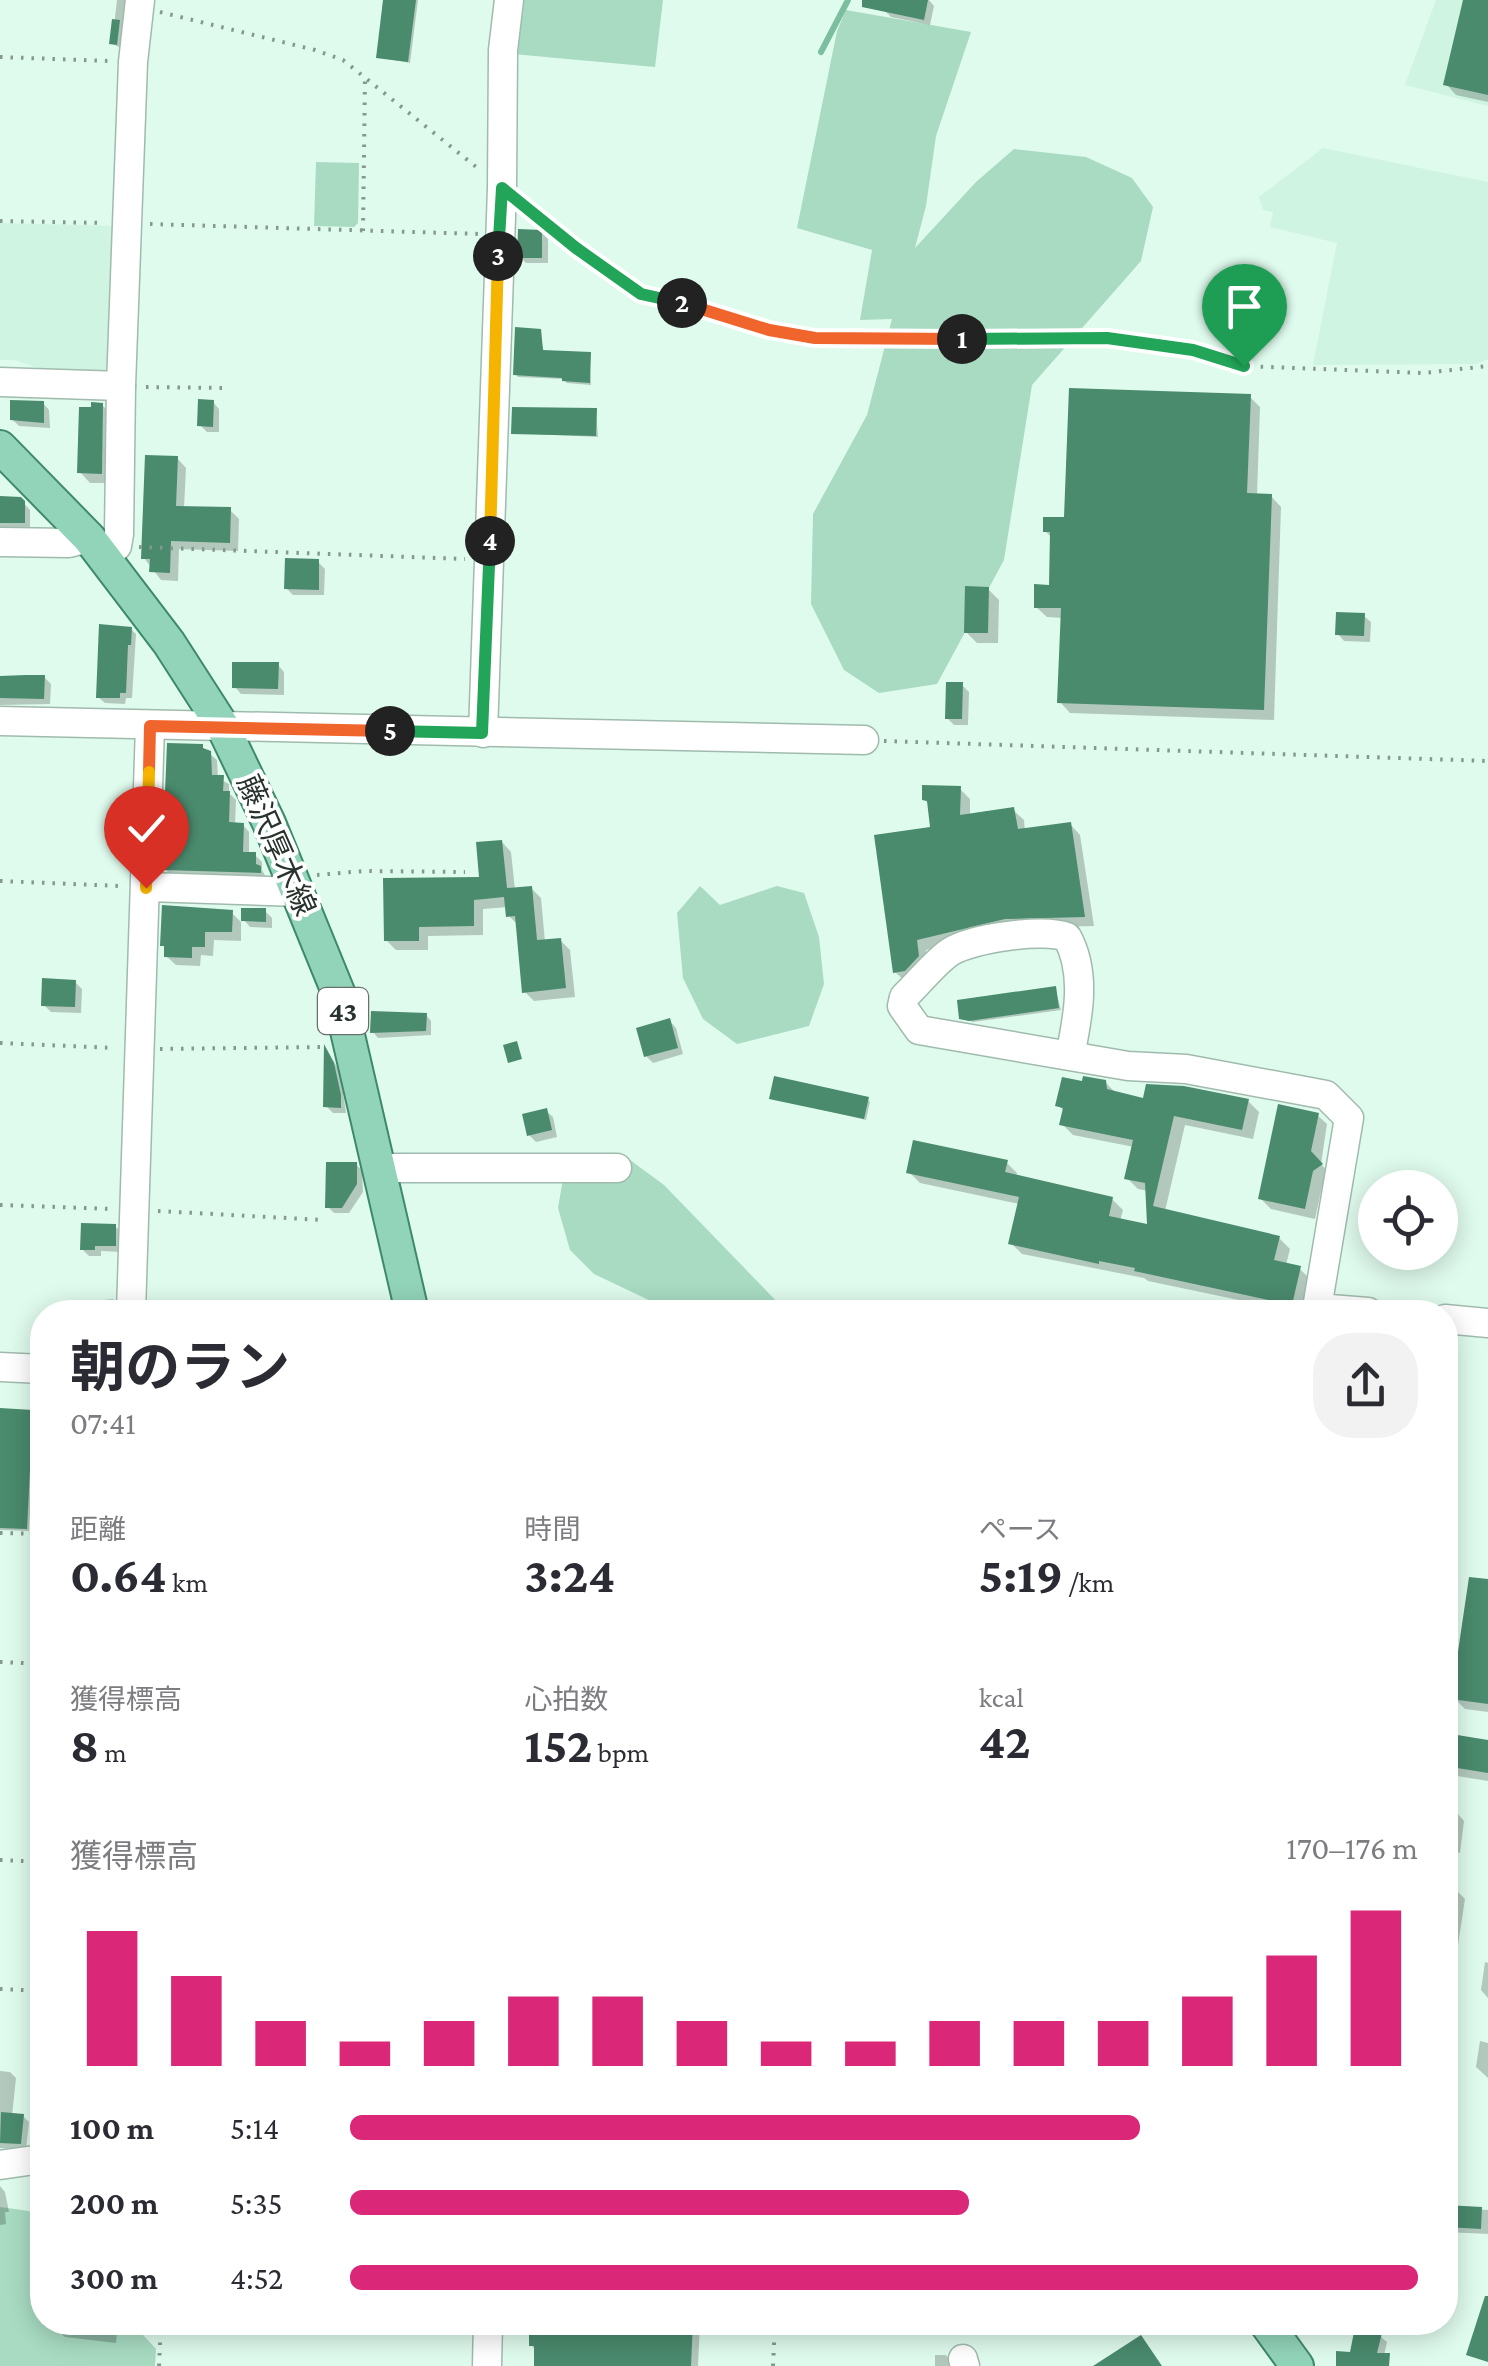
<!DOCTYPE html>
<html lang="ja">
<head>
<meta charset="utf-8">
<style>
  :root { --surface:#fff; --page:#f2f2f3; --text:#2b2b33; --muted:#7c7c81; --accent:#db2777 }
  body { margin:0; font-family:"Crimson Pro","Noto Sans JP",serif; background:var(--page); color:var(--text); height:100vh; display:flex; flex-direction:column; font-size:38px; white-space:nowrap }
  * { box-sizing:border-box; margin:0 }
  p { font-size:32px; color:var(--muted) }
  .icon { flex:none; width:55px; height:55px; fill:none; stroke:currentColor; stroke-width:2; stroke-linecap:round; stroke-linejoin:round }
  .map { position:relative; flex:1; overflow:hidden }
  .panel { position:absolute; left:30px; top:1300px; width:1428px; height:1035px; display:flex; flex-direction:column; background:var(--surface); border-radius:40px; box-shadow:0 5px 25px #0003 }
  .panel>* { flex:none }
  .fabs { position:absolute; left:1358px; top:1170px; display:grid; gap:20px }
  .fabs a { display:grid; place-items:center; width:100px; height:100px; border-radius:50%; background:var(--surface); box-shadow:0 5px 25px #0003; font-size:50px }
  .pin { position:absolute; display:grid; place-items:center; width:85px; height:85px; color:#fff; margin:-102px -42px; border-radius:50% 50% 50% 0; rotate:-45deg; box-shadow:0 0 10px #0007 }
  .pin .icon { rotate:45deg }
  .km { position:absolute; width:50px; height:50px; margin:-25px; border-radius:50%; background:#222; color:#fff; font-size:28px; line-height:50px; text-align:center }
  .round { display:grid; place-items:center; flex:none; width:105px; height:105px; border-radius:40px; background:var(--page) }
  .head { display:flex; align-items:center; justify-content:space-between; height:170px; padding:0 40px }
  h1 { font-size:55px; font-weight:700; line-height:75px }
  .figures { display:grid; grid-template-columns:repeat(3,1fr); gap:15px; height:170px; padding:10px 40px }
  .figures div { display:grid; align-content:center }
  .figures b { font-size:50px; font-weight:700 }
  .figures small { font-size:28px; font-weight:400 }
  .figures p { font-size:28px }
  .chart { height:280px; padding:20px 40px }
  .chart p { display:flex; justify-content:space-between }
  .chart svg { width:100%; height:180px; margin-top:10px; stroke:var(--accent); stroke-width:6 }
  ul { padding:0 40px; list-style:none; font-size:32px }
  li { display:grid; grid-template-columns:160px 120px 1fr; align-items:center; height:75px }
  li i { height:25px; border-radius:12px; background:var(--accent) }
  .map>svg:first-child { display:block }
  .built { fill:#cff4e1 }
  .green { fill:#a8dbc2 }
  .shadow { fill:#0003 }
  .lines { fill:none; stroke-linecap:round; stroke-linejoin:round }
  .stream { stroke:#7dbea0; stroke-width:6 }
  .building { fill:#4a8a6d }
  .minor-casing { stroke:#a0bbad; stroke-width:31 }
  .major-casing { stroke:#3d896a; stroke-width:36 }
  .path { stroke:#85988e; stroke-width:4; stroke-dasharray:2.5 8; stroke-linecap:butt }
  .minor { stroke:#fff; stroke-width:28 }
  .major { stroke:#92d4b9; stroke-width:32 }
  .split-1-casing { stroke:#fff; stroke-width:20 }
  .split-2-casing { stroke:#fff; stroke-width:20 }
  .split-3-casing { stroke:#fff; stroke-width:20 }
  .split-4-casing { stroke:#fff; stroke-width:20 }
  .split-5-casing { stroke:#fff; stroke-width:20 }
  .split-6-casing { stroke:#fff; stroke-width:20 }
  .split-7-casing { stroke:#fff; stroke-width:20 }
  .split-1 { stroke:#22a559; stroke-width:12 }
  .split-2 { stroke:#f0652b; stroke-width:12 }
  .split-3 { stroke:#22a559; stroke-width:12 }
  .split-4 { stroke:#f5b400; stroke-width:12 }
  .split-5 { stroke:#22a559; stroke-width:12 }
  .split-6 { stroke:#f0652b; stroke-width:12 }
  .split-7 { stroke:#f5b400; stroke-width:12 }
  .labels { text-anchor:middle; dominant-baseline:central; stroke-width:8; stroke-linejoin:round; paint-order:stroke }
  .shield { fill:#fff; stroke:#68706c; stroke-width:2.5 }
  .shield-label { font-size:28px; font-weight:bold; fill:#28332d }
  .street-label { font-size:30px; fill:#28332d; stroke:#fff }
</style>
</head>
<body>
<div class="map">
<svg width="1488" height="2366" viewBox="0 0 1488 2366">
  <rect width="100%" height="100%" fill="#dffbed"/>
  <g class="built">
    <polygon points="1436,0 1488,0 1488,106 1405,85"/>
    <polygon points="1323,148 1488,182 1488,359 1476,364 1313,365 1337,243 1270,227 1273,212 1263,210 1259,197"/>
    <polygon points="0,223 119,226 115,378 70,379 15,360 0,360"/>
  </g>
  <g class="green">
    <polygon points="520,0 663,0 655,67 513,54"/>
    <polygon points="846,10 971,32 936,136 926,206 915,248 976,182 1014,149 1086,157 1132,178 1153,207 1141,261 1032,385 1004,560 937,684 879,693 844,670 811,604 813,514 867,415 892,319 860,320 872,250 797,228 837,31"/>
    <polygon points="316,162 359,163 358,223 354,227 314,226"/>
    <polygon points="700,886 720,905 777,886 804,893 819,937 824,984 809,1026 737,1044 703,1019 683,978 677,913"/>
    <polygon points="626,1157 664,1185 787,1312 674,1312 594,1274 570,1250 558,1208 566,1162"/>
    <polygon points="0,2207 29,2211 42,2227 42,2322 132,2323 156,2349 155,2366 0,2366"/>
  </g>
  <g class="shadow">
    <polygon points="117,0 130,0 122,49 112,43"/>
    <polygon points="385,0 418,0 410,63 378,57"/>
    <polygon points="887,0 929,0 934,6 930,25 891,17 884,10"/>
    <polygon points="1466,0 1488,0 1488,102 1456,95 1446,84"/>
    <polygon points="541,232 548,239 548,263 526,263 520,257"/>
    <polygon points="539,334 544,352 589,354 591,385 567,383 563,379 518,377 516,374"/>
    <polygon points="1249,396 1260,407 1257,496 1271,496 1281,507 1274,720 1070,713 1060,702 1063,618 1047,617 1036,607 1052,587 1053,539 1045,531"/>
    <polygon points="213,402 219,409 219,432 207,432 200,425"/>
    <polygon points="43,403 49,410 50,428 19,426 12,419"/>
    <polygon points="102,405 113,416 112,483 90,483 80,472"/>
    <polygon points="596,411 598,437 513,433"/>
    <polygon points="177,458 186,468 184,508 230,510 239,519 238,551 179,549 178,581 161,580 144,558"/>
    <polygon points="0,499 20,499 30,510 30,528 0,528"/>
    <polygon points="318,562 325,569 324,595 293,595 286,588"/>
    <polygon points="988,589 999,600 998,643 977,643 966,632"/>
    <polygon points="1364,616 1371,622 1370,642 1344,641 1338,634"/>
    <polygon points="129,627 136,634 132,698 126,698 125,704 105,703 98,697"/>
    <polygon points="278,665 284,672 284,695 241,694 235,687"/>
    <polygon points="44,677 51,684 50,704 0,705 0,678"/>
    <polygon points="962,685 969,692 968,725 954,725 947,718"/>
    <polygon points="202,747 217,760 218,778 229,784 229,793 236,800 235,825 243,825 249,832 249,855 255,855 262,862 262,870 267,879 172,876 165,869 171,795 168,792"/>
    <polygon points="960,789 970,799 970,816 1013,810 1024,820 1025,831 1070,824 1080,835 1094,926 1017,928 926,950 929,967 906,982 895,972 933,830 930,805 924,799"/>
    <polygon points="502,842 511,852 515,890 531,888 541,898 545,942 560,940 570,950 575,997 534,1001 524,991 518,925 508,915 508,907 483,909 483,935 428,936 428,950 396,950 386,940 482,879"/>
    <polygon points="265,911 272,918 272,928 250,927 244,920"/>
    <polygon points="232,913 241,922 241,941 214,940 213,956 201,955 200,966 176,965 166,956"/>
    <polygon points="75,982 82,989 81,1013 51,1012 44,1005"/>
    <polygon points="1055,988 1061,1010 973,1022 962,1018"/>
    <polygon points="426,1015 431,1021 431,1035 378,1038 373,1032"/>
    <polygon points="670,1021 676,1028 683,1054 653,1063 646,1056"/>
    <polygon points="327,1050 340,1072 346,1113 333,1113 326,1106"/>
    <polygon points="1105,1082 1117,1094 1145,1101 1248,1101 1259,1112 1253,1139 1185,1125 1165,1211 1279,1238 1290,1249 1286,1265 1299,1268 1310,1279 1303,1312 1278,1309 1278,1312 1251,1312 1253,1303 1148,1281 1144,1278 1022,1254 1011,1243 1019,1204 920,1183 909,1172 1006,1162 1017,1173 1016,1178 1112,1199 1123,1210 1120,1221 1149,1227 1148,1191 1138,1189 1127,1178 1134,1147 1073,1135 1062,1124 1065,1112 1058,1105 1084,1084"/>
    <polygon points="772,1098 867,1099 870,1102 866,1120"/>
    <polygon points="546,1111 553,1117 557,1137 536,1142 529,1135"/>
    <polygon points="1316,1114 1327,1124 1321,1164 1332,1176 1323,1182 1315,1219 1271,1209 1261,1199"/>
    <polygon points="356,1164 362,1171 363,1192 349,1213 334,1213 328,1207"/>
    <polygon points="115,1226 122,1233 121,1252 101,1251 101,1256 89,1256 82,1249"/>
    <polygon points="113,1299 120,1306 120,1312 85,1312 85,1302"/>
    <polygon points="0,1411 31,1412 35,1416 29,1531 0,1530"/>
    <polygon points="1488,1582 1488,1712 1465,1709 1454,1698"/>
    <polygon points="1445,1736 1488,1743 1488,1781 1445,1774"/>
    <polygon points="1445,1813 1458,1814 1464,1821 1460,1853 1445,1851"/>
    <polygon points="1445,1887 1454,1888 1465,1899 1450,1997 1445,1996"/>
    <polygon points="1485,1962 1488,1963 1488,1998 1481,1990"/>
    <polygon points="1480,2041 1488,2043 1488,2078 1476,2067"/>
    <polygon points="0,2071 10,2072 16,2078 12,2116 23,2116 29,2122 26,2150 0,2148"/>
    <polygon points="0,2186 5,2192 9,2212 5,2212 6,2224 0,2225"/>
    <polygon points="1445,2208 1488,2210 1488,2234 1446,2232"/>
    <polygon points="59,2322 118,2322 116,2343 65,2337 58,2331"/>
    <polygon points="539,2322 700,2322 698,2366 536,2366 536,2350 531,2345"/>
    <polygon points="1380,2336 1387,2342 1383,2360 1385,2366 1338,2366"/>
    <polygon points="935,2355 946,2355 951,2361 951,2366 935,2366"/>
  </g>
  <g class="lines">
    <polyline class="stream" points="821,52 848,0"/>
  </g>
  <g class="building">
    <polygon points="383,0 416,0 408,62 376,58"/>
    <polygon points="862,0 928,0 924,20 862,7"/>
    <polygon points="1463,0 1488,0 1488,95 1443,85"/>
    <polygon points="112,19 120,20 117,45 109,44"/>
    <polygon points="518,229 542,230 542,258 517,258"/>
    <polygon points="515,327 541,329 543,350 591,352 590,383 562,381 562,378 513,375"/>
    <polygon points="1069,388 1251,394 1247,493 1272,494 1264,710 1057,703 1061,608 1034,608 1034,584 1049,585 1050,532 1043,532 1043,517 1064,517"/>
    <polygon points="198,399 214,400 213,427 197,426"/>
    <polygon points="10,400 44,401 44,423 10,420"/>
    <polygon points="91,402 103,403 102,474 77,473 79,407 91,407"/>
    <polygon points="512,407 597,408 596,436 511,434"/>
    <polygon points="145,455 178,456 176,506 231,507 230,543 171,541 170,573 149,572 150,559 141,559"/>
    <polygon points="0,496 21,497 25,501 25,523 0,523"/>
    <polygon points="285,558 319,559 319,590 284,589"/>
    <polygon points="965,586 989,587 988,633 964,633"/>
    <polygon points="1336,612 1365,613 1364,636 1335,635"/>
    <polygon points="99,624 132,627 131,645 128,645 126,693 120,693 120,698 96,698"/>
    <polygon points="232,662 279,662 278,689 232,688"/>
    <polygon points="26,675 45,675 44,699 0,698 0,676"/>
    <polygon points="946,682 963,682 962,719 945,719"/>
    <polygon points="167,743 203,744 203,748 211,751 212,775 224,775 223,791 230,791 229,822 244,823 243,852 256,852 256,864 261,866 261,873 163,870 169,793 165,793"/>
    <polygon points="922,785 961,786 960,815 1014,807 1018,829 1071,822 1085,917 1005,919 917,940 919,956 905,971 893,973 874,835 930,827 927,801 922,800"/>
    <polygon points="502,840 507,888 532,886 537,940 561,938 566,988 522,993 515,916 506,917 504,897 474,900 474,926 419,927 419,941 384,941 383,878 479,877 476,842"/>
    <polygon points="162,905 233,910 232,932 205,932 205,947 192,947 192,958 164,957 164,946 160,946"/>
    <polygon points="241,908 266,908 266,922 241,921"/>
    <polygon points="42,978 76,980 75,1007 41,1006"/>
    <polygon points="1056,986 1059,1008 969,1021 959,1019 957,1000"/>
    <polygon points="371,1011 427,1013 426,1031 370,1033"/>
    <polygon points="670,1018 678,1048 644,1057 636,1028"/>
    <polygon points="517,1041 522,1059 508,1063 503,1045"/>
    <polygon points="324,1044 334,1063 341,1095 341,1108 323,1107"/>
    <polygon points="774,1076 869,1097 864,1119 769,1099"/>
    <polygon points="1083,1076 1106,1080 1107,1089 1143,1098 1146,1084 1184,1086 1249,1099 1242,1130 1174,1116 1153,1206 1280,1236 1274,1260 1301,1266 1292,1305 1134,1271 1135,1268 1099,1261 1099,1264 1008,1244 1019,1197 906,1173 913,1140 1008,1160 1005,1172 1113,1197 1109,1216 1147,1224 1145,1183 1124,1179 1133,1140 1059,1125 1063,1108 1055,1106 1062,1077 1082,1081"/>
    <polygon points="1278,1104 1319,1113 1311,1151 1323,1164 1313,1171 1305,1209 1258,1199"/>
    <polygon points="547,1108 552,1130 527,1136 522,1114"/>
    <polygon points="326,1162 357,1162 357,1184 342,1208 325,1208"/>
    <polygon points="81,1223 116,1224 116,1246 95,1246 95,1250 80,1250"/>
    <polygon points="0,1408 33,1410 27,1529 0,1528"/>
    <polygon points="1469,1577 1488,1579 1488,1704 1451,1699"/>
    <polygon points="1445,1733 1488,1740 1488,1773 1445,1766"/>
    <polygon points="1,2112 24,2114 21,2144 0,2143"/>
    <polygon points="1445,2205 1482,2207 1481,2229 1445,2227"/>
    <polygon points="1485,2296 1488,2296 1488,2362 1466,2355"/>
    <polygon points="537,2322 565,2322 565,2335 600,2334 599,2322 693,2322 691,2366 534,2366 534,2346 529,2346 529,2331"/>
    <polygon points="1355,2327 1382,2333 1377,2353 1390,2353 1389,2366 1336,2366 1336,2351 1350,2352"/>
    <polygon points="1141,2335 1162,2366 1093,2366"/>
  </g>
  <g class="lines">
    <g class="minor-casing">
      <g id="minor">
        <polyline points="0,382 121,386"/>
        <polyline points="0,542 69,543 89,538"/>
        <polyline points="103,556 117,546 119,534 121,386 133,62 140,0"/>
        <polyline points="0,721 864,740"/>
        <polyline points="483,733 502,188 503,50 509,0"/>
        <polyline points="147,887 298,892"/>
        <path d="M 1070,1056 C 1078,1017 1087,973 1067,937 C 1044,928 972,938 950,952 C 934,963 919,983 904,997 L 902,1006 L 919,1030 L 1128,1066 L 1186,1069 L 1326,1095 L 1349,1118 L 1317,1308 L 1368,1312"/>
        <polyline points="378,1168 617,1168"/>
        <polyline points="131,1312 150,726"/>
        <polyline points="1445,1319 1488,1323"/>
        <polyline points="0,1367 42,1369"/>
        <polyline points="0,2165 42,2159"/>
        <polyline points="963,2359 965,2366"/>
        <polyline points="487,2366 488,2322"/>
      </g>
    </g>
    <g class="major-casing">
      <g id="major">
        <polyline points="0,447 89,538 169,643 223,727 269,823 338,992 412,1312"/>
        <polyline points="1265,2322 1297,2366"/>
      </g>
    </g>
    <g class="path">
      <polyline points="160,12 315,50 343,60 480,170"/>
      <polyline points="0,57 110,61"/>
      <polyline points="523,205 641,294 706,307 769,331 815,338 1107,338 1193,350 1244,366 1423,373 1488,366"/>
      <polyline points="0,221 105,223"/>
      <polyline points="150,224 480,234"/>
      <polyline points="363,231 365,77"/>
      <polyline points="146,387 226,388"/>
      <polyline points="139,547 465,559"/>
      <polyline points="884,741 1488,761"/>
      <polyline points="317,875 364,871 465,872"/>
      <polyline points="0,881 120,886"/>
      <polyline points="0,1043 115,1048"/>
      <polyline points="160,1049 325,1047"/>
      <polyline points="0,1205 113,1209"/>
      <polyline points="158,1211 323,1220"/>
      <polyline points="0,1533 42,1534"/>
      <polyline points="0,1662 42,1664"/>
      <polyline points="0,1860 42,1862"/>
      <polyline points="0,1989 42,1991"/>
      <polyline points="159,2366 161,2322"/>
      <polyline points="773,2366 775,2322"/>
    </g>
    <use href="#minor" class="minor"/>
    <use href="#major" class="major"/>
  </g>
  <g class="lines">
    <g class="split-1-casing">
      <polyline id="split-1" points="962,339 1107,338 1193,350 1244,366"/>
    </g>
    <g class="split-2-casing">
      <polyline id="split-2" points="682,303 769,330 815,338 962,339"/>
    </g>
    <g class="split-3-casing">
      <polyline id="split-3" points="498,256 502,188 576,248 641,294 682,303"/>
    </g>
    <g class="split-4-casing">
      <polyline id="split-4" points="490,541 498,256"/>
    </g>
    <g class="split-5-casing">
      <polyline id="split-5" points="390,731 482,733 490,541"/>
    </g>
    <g class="split-6-casing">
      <polyline id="split-6" points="149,772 150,726 390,731"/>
    </g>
    <g class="split-7-casing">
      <polyline id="split-7" points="146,888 149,772"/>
    </g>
    <use href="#split-1" class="split-1"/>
    <use href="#split-2" class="split-2"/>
    <use href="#split-3" class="split-3"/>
    <use href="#split-4" class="split-4"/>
    <use href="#split-5" class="split-5"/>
    <use href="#split-6" class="split-6"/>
    <use href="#split-7" class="split-7"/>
  </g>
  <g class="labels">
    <rect class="shield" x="318" y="988" width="50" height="46" rx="8"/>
    <g class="shield-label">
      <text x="343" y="1011">43</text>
    </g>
    <g class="street-label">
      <text transform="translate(277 845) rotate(66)">藤沢厚木線</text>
    </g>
  </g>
</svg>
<div class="fabs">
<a><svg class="icon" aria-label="locate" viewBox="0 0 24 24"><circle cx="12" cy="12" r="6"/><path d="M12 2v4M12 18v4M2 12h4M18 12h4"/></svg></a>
</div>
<div class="pin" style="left:1244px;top:366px;background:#1e9e55"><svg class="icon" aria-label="arrive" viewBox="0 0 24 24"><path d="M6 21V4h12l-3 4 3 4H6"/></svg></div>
<div class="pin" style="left:146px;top:888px;background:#d93025"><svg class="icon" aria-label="check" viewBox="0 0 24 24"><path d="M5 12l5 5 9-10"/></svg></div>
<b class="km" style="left:962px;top:339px">1</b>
<b class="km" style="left:682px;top:303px">2</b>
<b class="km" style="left:498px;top:256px">3</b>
<b class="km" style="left:490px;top:541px">4</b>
<b class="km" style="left:390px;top:731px">5</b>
<section class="panel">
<div class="head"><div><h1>朝のラン</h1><p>07:41</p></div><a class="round"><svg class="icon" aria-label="share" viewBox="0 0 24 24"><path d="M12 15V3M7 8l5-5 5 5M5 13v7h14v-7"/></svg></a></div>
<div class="figures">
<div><p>距離</p><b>0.64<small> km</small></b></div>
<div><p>時間</p><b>3:24</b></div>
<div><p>ペース</p><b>5:19<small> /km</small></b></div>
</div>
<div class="figures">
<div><p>獲得標高</p><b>8<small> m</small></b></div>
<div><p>心拍数</p><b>152<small> bpm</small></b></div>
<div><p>kcal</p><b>42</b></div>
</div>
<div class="chart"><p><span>獲得標高</span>170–176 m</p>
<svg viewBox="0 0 160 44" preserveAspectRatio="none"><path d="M5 44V11M15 44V22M25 44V33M35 44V38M45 44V33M55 44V27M65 44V27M75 44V33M85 44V38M95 44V38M105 44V33M115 44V33M125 44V33M135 44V27M145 44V17M155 44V6"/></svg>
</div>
<ul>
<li><b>100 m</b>5:14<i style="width:74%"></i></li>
<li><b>200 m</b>5:35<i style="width:58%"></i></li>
<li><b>300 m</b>4:52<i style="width:100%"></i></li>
</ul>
</section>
</div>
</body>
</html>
